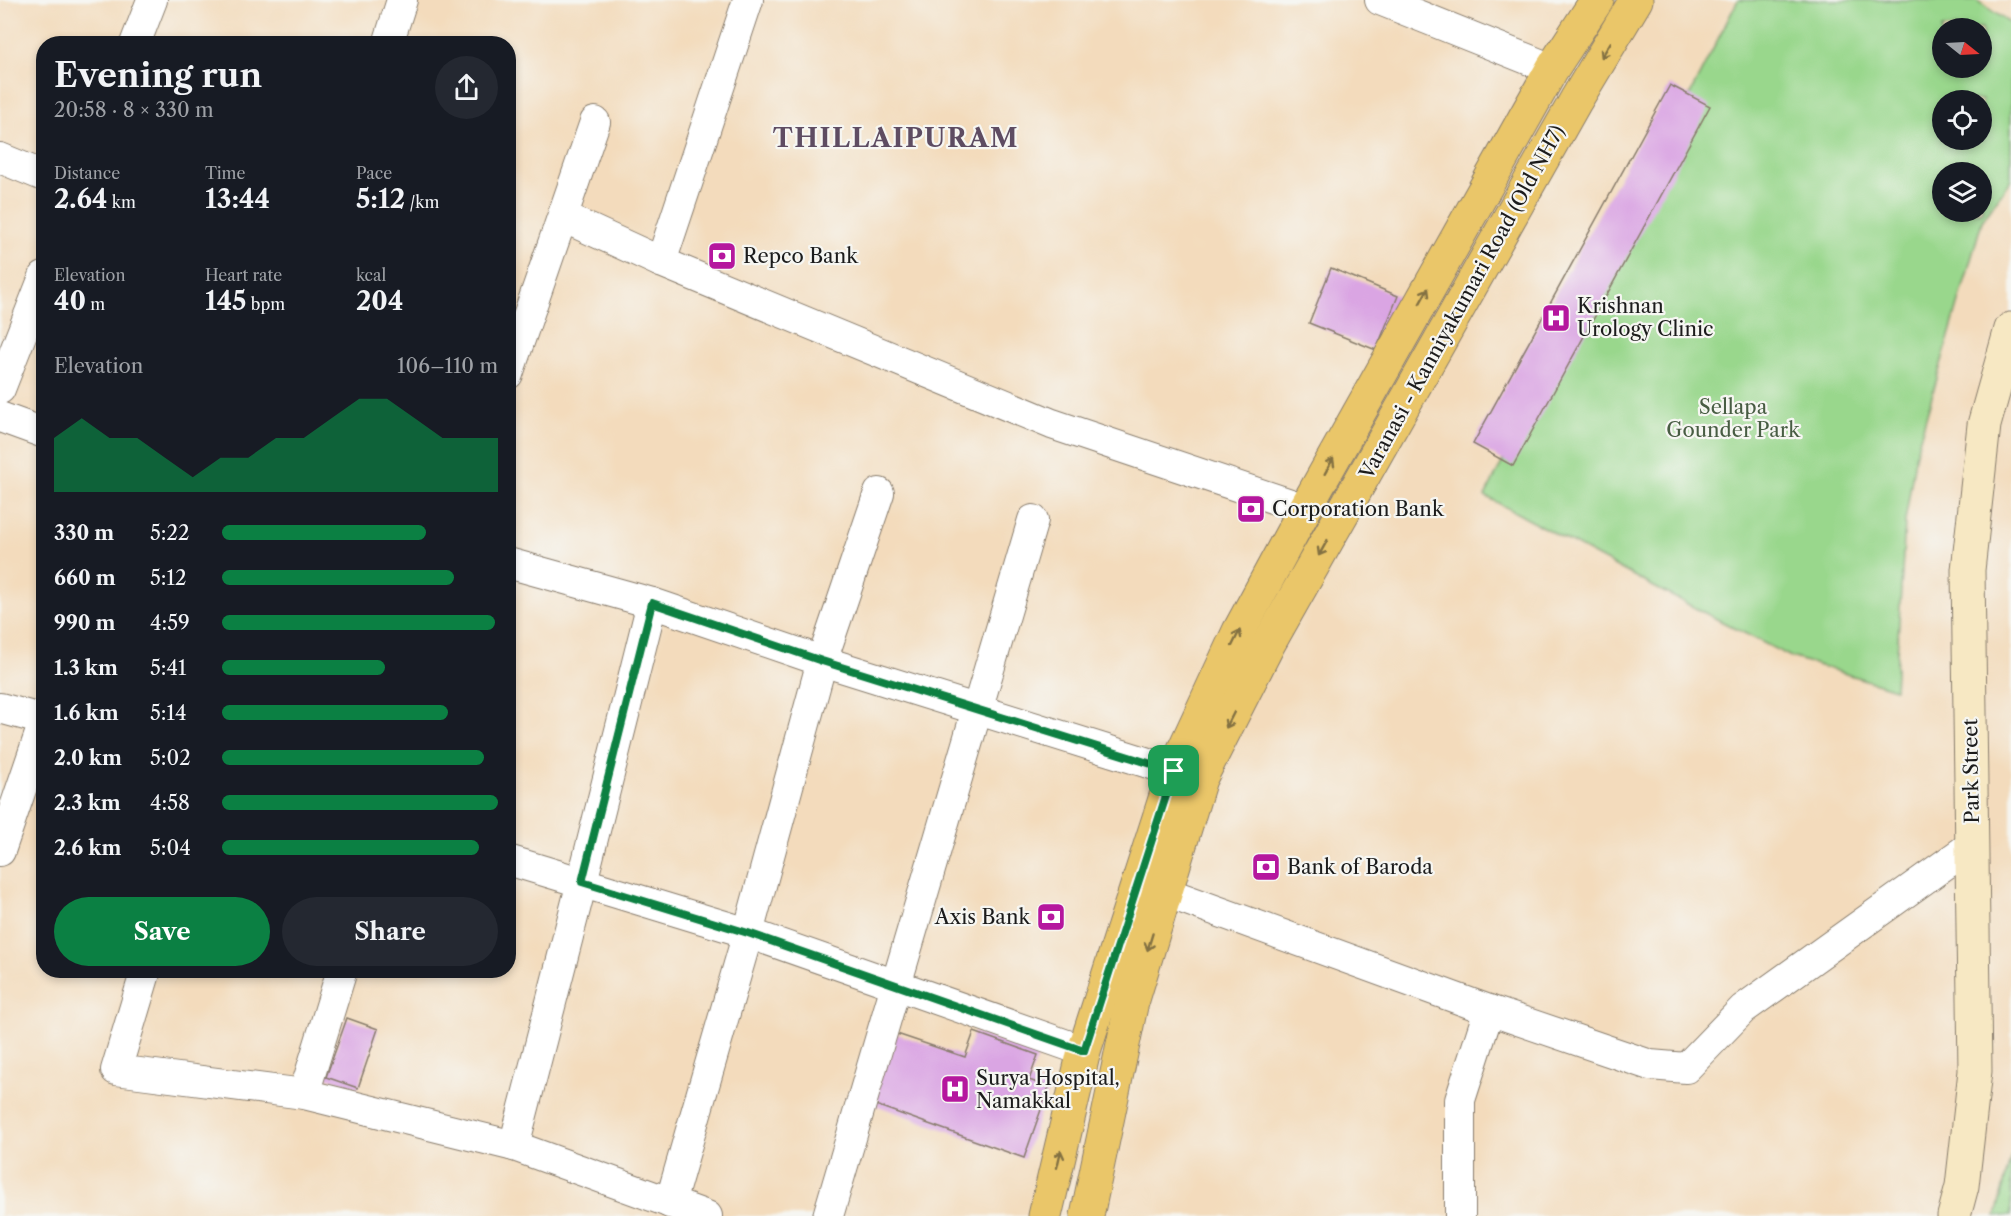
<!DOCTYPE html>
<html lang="en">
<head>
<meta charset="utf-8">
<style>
  :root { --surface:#171b24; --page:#242831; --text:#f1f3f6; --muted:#9ea1a6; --accent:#0b8043 }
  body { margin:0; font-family:"Libre Caslon Text",serif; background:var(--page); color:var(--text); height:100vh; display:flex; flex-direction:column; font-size:22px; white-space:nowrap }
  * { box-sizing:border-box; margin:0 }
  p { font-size:20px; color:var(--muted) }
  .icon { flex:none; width:33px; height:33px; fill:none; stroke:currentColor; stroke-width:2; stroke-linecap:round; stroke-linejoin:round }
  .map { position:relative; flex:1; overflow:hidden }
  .sheet { position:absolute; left:36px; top:36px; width:480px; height:942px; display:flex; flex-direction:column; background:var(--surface); border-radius:24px; box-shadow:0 3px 9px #0003 }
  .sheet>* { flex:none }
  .needle { width:39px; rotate:108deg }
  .tools { position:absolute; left:1932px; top:18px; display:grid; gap:12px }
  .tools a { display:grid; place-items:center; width:60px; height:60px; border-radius:50%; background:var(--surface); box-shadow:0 3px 9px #0003; font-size:30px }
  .pin { position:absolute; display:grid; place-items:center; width:51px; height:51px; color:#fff; margin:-26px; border-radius:12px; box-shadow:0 3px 9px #0006 }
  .round { display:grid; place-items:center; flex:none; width:63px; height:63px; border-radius:32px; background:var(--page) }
  .overview { display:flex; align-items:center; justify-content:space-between; height:102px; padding:0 18px }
  h1 { font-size:33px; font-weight:700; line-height:45px }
  .stats { display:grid; grid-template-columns:repeat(3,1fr); gap:9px; height:102px; padding:6px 18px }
  .stats div { display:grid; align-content:center }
  .stats b { font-size:26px; font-weight:700 }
  .stats small { font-size:16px; font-weight:400 }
  .stats p { font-size:16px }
  .chart { height:168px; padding:12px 18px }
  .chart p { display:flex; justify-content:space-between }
  .chart svg { width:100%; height:108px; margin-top:6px; fill:var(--accent); opacity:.7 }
  .primary-button { display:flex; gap:12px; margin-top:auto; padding:12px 18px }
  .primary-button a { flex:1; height:69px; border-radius:36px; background:var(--accent); color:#fff; font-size:24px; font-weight:700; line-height:69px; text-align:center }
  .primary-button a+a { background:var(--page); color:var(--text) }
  ul { padding:0 18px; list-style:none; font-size:20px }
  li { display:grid; grid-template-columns:96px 72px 1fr; align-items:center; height:45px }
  li i { height:15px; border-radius:8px; background:var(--accent) }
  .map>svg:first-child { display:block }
  .green { fill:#99d78c; stroke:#5a7a54; stroke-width:1.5; fill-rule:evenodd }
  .building { fill:#daa5e3 }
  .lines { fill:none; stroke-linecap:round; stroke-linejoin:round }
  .street-casing { stroke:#887c6c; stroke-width:32 }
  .secondary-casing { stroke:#887c6c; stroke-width:35 }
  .primary-casing { stroke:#887c6c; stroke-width:35 }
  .street { stroke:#fff; stroke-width:30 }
  .secondary { stroke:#f7e8c3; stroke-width:33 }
  .primary { stroke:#eac669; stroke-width:33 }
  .oneway { stroke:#837142 }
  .route-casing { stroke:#fff; stroke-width:12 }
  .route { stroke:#0b8043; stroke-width:8 }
  .labels { text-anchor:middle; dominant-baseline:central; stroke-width:4.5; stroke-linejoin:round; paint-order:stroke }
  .poi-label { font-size:20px; fill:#1c1c1c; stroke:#f6f6f2; text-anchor:start }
  .street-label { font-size:20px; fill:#1c1c1c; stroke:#f6f6f2 }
  .park-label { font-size:20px; fill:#485d43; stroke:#f6f6f2 }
  .district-label { font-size:26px; font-weight:bold; letter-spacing:1.5px; fill:#5e4c62; stroke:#f6f6f2 }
</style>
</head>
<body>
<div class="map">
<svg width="2011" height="1216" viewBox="0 0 2011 1216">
  <rect width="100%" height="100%" fill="#f6f6f2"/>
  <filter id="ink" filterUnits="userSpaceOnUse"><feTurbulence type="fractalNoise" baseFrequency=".0167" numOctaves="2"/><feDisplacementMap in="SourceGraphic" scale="12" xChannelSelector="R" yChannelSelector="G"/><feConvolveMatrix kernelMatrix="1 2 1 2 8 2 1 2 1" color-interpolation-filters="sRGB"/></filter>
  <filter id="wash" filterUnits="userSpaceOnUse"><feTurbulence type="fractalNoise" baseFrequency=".008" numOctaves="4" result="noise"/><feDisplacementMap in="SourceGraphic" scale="24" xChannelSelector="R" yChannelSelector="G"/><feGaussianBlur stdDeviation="1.35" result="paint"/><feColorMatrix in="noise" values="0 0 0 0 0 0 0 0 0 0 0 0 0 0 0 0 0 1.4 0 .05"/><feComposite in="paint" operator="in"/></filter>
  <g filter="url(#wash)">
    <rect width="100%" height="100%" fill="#f3dbbc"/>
    <g class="green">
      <path d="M 1738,0 L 1976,0 L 2011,24 L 2011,179 L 1982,221 L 1916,452 L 1905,522 L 1895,689 L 1791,657 L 1656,588 L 1485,496 ZM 1942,28 L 1982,28 L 1982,68 L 1942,68 ZM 1942,100 L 1982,100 L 1982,140 L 1942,140 ZM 1942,172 L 1982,172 L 1982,212 L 1942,212 Z"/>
      <polygon points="2011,1156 2011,1216 1996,1216"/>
    </g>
    <g id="blocks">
      <g class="building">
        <polygon points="1670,85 1710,106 1513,466 1473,444"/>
        <polygon points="1331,268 1398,296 1376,350 1309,323"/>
        <polygon points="347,1018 378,1029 358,1088 326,1077"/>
        <polygon points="974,1032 1038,1055 1029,1080 1049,1087 1024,1158 870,1103 894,1033 965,1057"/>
      </g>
    </g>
  </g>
  <g filter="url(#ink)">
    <use href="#blocks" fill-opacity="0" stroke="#887c6c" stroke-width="1.5"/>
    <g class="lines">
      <g class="street-casing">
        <g id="street">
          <polyline points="748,0 661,262 1052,424 1305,509"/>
          <polyline points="1380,0 1552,69"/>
          <polyline points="135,44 152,0"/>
          <polyline points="388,44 402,0"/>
          <polyline points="0,158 44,176"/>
          <polyline points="563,217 661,262"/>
          <polyline points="508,374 595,122"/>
          <polyline points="0,389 44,277"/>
          <polyline points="0,417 44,433"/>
          <polyline points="508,563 652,603 822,661 1174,771"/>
          <polyline points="0,708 44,720"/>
          <polyline points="0,851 44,722"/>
          <polyline points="508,860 748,933 1084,1051"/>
          <polyline points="1165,892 1489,1010 1650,1065 1686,1068 1743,1009 1972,845"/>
          <polyline points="146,970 116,1070 304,1094 514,1146 707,1216"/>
          <polyline points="304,1094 342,970"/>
          <polyline points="514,1146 582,882 652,603"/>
          <polyline points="670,1203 748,933 822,661 879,493"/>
          <polyline points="828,1216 1033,520"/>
          <polyline points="1460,1216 1460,1100 1489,1010"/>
        </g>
      </g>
      <g class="secondary-casing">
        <polyline id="secondary" points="1954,1216 1962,1186 1975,1071 1968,570 1984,425 2011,329"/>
      </g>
      <g class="primary-casing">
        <g id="primary">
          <polyline points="1045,1216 1084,1051 1174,771 1239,631 1305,509 1552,69 1597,0"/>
          <polyline points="1087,1216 1131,1006 1200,779 1268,645 1576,100 1636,0"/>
        </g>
      </g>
      <use href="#street" class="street"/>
      <use href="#secondary" class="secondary"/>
      <use href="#primary" class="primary"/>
    </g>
    <defs><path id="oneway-shaft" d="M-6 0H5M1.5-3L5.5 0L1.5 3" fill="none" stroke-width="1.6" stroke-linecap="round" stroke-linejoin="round" transform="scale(1.5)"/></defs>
    <g class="oneway">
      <use href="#oneway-shaft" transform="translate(1606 50) rotate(121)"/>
      <use href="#oneway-shaft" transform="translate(1424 296) rotate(-61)"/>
      <use href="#oneway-shaft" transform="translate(1329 466) rotate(-61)"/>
      <use href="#oneway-shaft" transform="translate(1323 548) rotate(119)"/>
      <use href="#oneway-shaft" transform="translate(1236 638) rotate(-64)"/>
      <use href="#oneway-shaft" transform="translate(1230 720) rotate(117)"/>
      <use href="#oneway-shaft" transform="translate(1150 942) rotate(107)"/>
      <use href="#oneway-shaft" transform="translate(1059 1159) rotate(-77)"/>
    </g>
  </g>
  <g class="lines" filter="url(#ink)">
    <g class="route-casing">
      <polygon id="route" points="652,603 822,661 1174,771 1084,1051 748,933 582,882"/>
    </g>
    <use href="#route" class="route"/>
  </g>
  <defs>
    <g id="bank-square" transform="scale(1.5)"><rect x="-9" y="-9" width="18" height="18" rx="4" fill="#b5179e" stroke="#f6f6f2"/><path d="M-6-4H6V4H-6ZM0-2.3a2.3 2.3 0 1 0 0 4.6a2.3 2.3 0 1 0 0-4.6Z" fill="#fff"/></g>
    <g id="hospital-square" transform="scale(1.5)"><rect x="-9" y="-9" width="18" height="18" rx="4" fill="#b5179e" stroke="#f6f6f2"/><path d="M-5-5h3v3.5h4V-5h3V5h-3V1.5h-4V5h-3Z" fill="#fff"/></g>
  </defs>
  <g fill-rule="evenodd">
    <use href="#bank-square" x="722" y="256"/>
    <use href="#hospital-square" x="1556" y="318"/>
    <use href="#bank-square" x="1251" y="509"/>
    <use href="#bank-square" x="1266" y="867"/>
    <use href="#bank-square" x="1051" y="917"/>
    <use href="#hospital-square" x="955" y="1089"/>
  </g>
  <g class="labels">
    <g class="poi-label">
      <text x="743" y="256">Repco Bank</text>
      <text x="1577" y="306">Krishnan<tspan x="1577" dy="23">Urology Clinic</tspan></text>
      <text x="1272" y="509">Corporation Bank</text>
      <text x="1287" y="867">Bank of Baroda</text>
      <text x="1030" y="917" text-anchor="end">Axis Bank</text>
      <text x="976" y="1078">Surya Hospital,<tspan x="976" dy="23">Namakkal</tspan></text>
    </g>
    <g class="street-label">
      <text transform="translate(1462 302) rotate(-61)">Varanasi - Kanniyakumari Road (Old NH7)</text>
      <text transform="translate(1971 771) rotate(-91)">Park Street</text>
    </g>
    <g class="park-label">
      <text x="1733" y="407">Sellapa<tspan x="1733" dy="23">Gounder Park</tspan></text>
    </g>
    <g class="district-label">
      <text x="896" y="138">THILLAIPURAM</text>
    </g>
  </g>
</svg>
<div class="tools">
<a><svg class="needle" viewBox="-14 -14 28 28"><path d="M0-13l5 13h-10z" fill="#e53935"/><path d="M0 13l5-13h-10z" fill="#9ea1a6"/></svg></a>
<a><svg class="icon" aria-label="locate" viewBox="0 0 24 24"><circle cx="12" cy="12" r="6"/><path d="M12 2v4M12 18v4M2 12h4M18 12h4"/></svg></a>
<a><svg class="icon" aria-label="layers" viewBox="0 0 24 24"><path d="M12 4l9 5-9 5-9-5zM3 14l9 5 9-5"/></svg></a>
</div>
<div class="pin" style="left:1174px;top:771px;background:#1e9e55"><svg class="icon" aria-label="arrive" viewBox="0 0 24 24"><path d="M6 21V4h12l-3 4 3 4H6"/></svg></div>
<section class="sheet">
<div class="overview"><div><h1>Evening run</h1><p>20:58 · 8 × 330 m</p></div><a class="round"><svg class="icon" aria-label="share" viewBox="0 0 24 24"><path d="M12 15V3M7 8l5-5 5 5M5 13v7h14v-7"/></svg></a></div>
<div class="stats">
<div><p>Distance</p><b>2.64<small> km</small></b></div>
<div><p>Time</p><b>13:44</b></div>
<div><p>Pace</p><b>5:12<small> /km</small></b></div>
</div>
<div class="stats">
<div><p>Elevation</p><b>40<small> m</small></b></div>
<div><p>Heart rate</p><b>145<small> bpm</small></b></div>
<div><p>kcal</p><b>204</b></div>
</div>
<div class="chart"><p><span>Elevation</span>106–110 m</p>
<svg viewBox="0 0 160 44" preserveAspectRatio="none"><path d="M0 44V22L10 14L20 22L30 22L40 30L50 38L60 30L70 30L80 22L90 22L100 14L110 6L120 6L130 14L140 22L150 22L160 22V44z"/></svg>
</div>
<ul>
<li><b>330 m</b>5:22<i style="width:74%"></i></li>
<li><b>660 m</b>5:12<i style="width:84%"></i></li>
<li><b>990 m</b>4:59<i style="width:99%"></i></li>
<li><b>1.3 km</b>5:41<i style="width:59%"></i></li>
<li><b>1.6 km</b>5:14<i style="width:82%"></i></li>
<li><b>2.0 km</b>5:02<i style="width:95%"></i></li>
<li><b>2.3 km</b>4:58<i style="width:100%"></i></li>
<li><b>2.6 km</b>5:04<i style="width:93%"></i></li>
</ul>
<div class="primary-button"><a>Save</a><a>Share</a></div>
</section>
</div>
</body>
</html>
